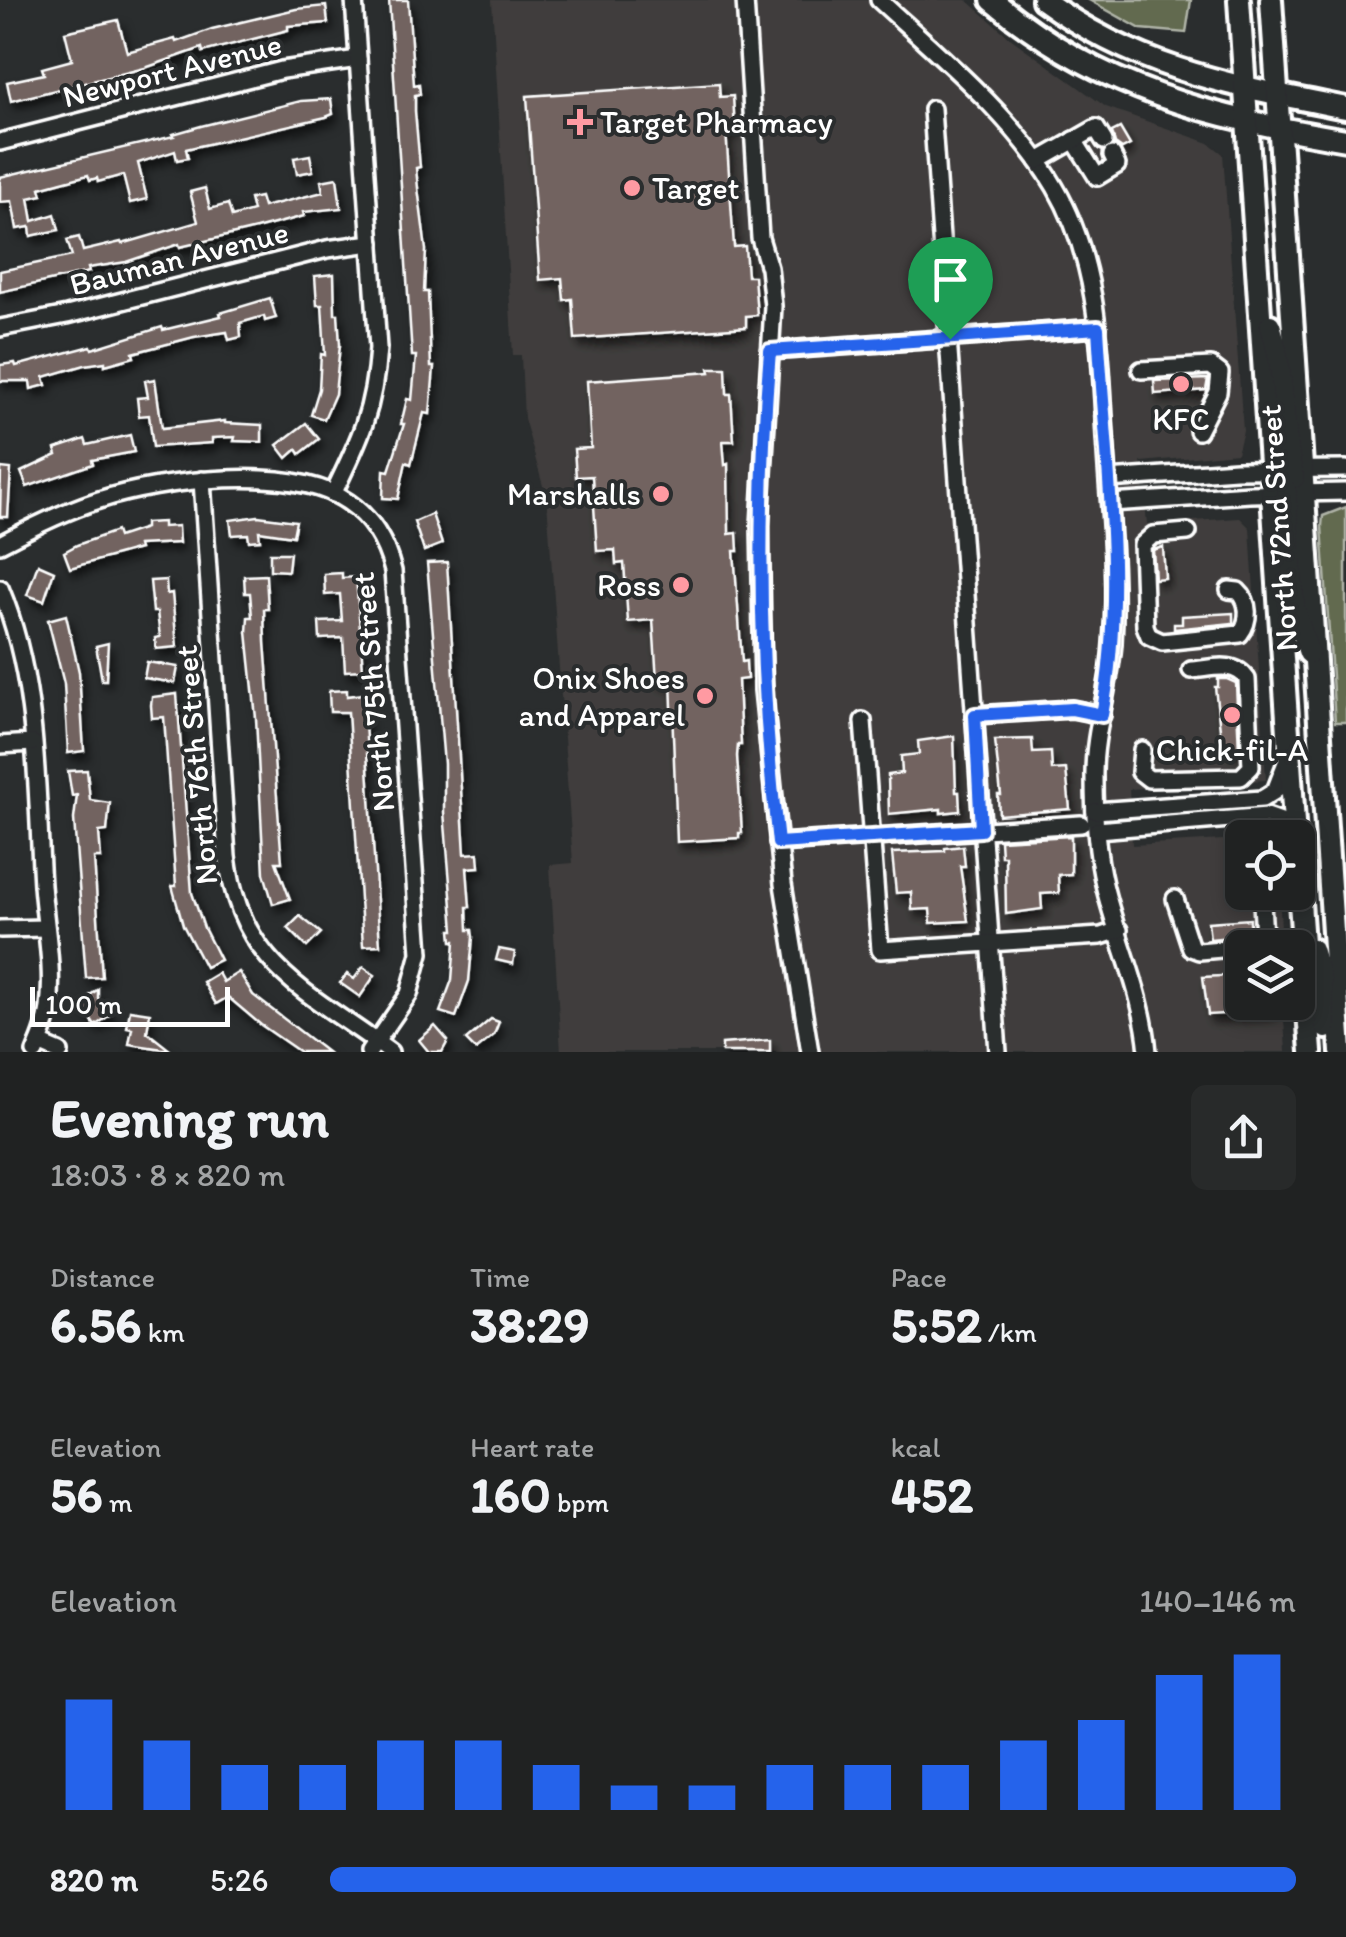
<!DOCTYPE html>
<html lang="en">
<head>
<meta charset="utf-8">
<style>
  :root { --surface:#202222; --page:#282a2a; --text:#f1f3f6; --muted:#a2a4a5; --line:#3d3f40; --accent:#2563eb }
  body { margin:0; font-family:Itim,sans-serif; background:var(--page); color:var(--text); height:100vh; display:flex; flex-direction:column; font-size:38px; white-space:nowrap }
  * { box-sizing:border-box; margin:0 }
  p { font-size:32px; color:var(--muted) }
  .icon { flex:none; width:55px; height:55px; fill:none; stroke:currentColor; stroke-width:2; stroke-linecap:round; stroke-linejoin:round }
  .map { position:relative; height:1052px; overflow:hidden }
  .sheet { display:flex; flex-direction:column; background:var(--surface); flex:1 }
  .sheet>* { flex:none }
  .controls { position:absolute; left:1225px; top:820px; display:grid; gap:20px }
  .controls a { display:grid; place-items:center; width:90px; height:90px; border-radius:15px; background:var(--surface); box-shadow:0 5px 15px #0003,0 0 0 2px var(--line); font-size:50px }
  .scale { position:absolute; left:30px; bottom:25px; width:200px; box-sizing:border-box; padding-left:10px; border:5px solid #fff; border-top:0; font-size:28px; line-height:35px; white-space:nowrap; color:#fff; -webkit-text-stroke:8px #2a2d2e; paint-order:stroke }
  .pin { position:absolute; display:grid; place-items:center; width:85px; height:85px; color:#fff; margin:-102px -42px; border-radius:50% 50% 50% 0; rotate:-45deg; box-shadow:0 0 10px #0007 }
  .pin .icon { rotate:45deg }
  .round { display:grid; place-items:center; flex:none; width:105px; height:105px; border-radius:15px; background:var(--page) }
  .summary { display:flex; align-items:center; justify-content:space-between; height:170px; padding:0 50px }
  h1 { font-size:55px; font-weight:700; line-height:75px }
  .figures { display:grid; grid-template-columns:repeat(3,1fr); gap:15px; height:170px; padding:10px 50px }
  .figures div { display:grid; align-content:center }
  .figures b { font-size:50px; font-weight:700 }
  .figures small { font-size:28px; font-weight:400 }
  .figures p { font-size:28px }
  .chart { height:280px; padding:20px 50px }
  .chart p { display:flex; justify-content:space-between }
  .chart svg { width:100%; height:180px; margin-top:10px; stroke:var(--accent); stroke-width:6 }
  ul { padding:0 50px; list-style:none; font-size:32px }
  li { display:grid; grid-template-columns:160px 120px 1fr; align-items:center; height:75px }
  li i { height:25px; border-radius:12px; background:var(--accent) }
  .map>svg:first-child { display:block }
  .built { fill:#403e3d }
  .green { fill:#626a50; stroke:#b0b4a8; stroke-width:2.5 }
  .building { fill:#726460; stroke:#fff; stroke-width:2.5; filter:url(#shadow) }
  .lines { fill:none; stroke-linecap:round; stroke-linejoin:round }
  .minor-casing { stroke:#fff; stroke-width:22 }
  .major-casing { stroke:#fff; stroke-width:28 }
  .minor { stroke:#2a2d2e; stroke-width:15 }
  .major { stroke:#2a2d2e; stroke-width:20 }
  .route-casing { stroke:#fff; stroke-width:20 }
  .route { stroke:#2563eb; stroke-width:12 }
  .poi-dot { fill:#ff9aa2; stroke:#2a2d2e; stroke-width:4 }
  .labels { text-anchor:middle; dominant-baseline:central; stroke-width:8; stroke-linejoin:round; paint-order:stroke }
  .street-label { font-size:32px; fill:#fff; stroke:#2a2d2e }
  .poi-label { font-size:32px; fill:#fff; stroke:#2a2d2e; text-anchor:end }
</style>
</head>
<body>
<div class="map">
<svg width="1346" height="1052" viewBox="0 0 1346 1052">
  <defs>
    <filter id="shadow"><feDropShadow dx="4" dy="7" stdDeviation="5" flood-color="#0009"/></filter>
  </defs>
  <rect width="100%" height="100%" fill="#2a2d2e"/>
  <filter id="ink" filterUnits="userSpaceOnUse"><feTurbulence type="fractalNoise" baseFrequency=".01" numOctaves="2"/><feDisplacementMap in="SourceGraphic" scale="20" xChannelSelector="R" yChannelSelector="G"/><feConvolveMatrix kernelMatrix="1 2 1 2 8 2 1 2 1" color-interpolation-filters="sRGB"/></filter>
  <g filter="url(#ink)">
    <polygon class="built" points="492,0 967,0 1010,38 1106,107 1209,143 1223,154 1243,431 1237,453 1141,462 1147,524 1240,518 1250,528 1266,780 1129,789 1132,845 1242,839 1242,892 1279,893 1282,947 1242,948 1242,1002 1283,1003 1286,1052 561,1052 550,865 573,863 547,500 524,418 521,355 513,355"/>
    <g class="green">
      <polygon points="1089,0 1191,0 1186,33 1141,29"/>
      <polygon points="1346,507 1346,722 1335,722 1322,526 1323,516"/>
    </g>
    <g class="building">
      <polygon points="389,0 408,0 414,85 419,84 420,94 415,95 415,111 420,167 416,168 418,188 426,250 424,292 428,292 431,367 434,367 430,414 424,413 411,464 406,462 398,499 383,498 384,470 389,471 404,424 401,424 407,399 412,400 416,356 412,356"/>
      <polygon points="326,6 328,23 288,26 288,30 203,52 202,48 145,68 11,101 7,82 44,74 42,68 72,60 65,32 118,20 127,52 175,39 176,42 212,29 296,9"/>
      <polygon points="719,83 720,97 733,96 735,130 726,130 734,247 745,246 747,276 754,276 757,315 746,316 746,327 575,339 572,299 564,300 562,278 540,280 527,96"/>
      <polygon points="331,99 333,114 326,117 186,149 188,158 177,160 175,151 138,163 147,199 130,203 123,175 98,182 97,178 90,180 88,175 40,188 42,195 29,198 33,221 55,214 59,230 31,236 30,227 17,229 12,201 0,202 0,177 174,136 173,134 201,126 301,101"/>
      <polygon points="1120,128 1130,145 1122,149 1115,144 1112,132"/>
      <polygon points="310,155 313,171 297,174 294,158"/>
      <polygon points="337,178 341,208 303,212 304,216 256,229 180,247 179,244 126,262 88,268 89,272 0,292 0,271 72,256 67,240 79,237 83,251 121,242 122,244 198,222 190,192 205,188 210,209 228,204 232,217 253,211 250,199 260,197 263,207 323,192 321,181"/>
      <polygon points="334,274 335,314 338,314 340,345 335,394 324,419 311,415 319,389 321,354 325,355 322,305 317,305 315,276"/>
      <polygon points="270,298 276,318 265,321 264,316 240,323 241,337 229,340 227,332 194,337 133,353 134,357 105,365 105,362 85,365 44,377 46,385 31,389 30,381 0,381 0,365 15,363 16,366 91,346 92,349 162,327 163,330 221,316 220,313"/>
      <polygon points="709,368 726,368 727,394 731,394 734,441 723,441 725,465 728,464 729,534 737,533 738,551 734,551 742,662 746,661 747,679 738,680 741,745 738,745 737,756 742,833 739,833 739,838 677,842 671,680 657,681 653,620 628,622 624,563 616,564 615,550 597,551 592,476 576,477 574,449 591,448 587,381 710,372"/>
      <polygon points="155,379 162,428 225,421 225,423 262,425 262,442 234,441 235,437 212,438 212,443 153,447 149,415 139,416 137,398 148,397 145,381"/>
      <polygon points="1208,379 1206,390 1155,394 1154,381"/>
      <polygon points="306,423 319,439 300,454 297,449 287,458 277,445"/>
      <polygon points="130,435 134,452 92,460 93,464 27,487 21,472 57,455 55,449 85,439 87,445"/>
      <polygon points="1,468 11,469 8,517 0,517"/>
      <polygon points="432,514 442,544 424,551 414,522"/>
      <polygon points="258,516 296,521 293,536 259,531 260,540 249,541 248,534 232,535 230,520"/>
      <polygon points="163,522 163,527 178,526 179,543 138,545 139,549 70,568 64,552 77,545 116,531 118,537 145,528 145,523"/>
      <polygon points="1163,547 1165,578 1155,579 1153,550"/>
      <polygon points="270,553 290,553 288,571 270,570"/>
      <polygon points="447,562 465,854 478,853 479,867 467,868 470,907 467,907 468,930 472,930 473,937 469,981 456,1017 440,1012 452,980 455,941 452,941 451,930 454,930 444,812 444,764 427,563"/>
      <polygon points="38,564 54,571 44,601 27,595"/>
      <polygon points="342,573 342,578 356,577 363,670 345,671 343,638 320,639 319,622 342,621 340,594 325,595 324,574"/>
      <polygon points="266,575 268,609 264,609 265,642 282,862 276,862 290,899 273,904 264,873 256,718 247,632 248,617 252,617 250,593 245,593 244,576"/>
      <polygon points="166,580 167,594 172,593 177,647 156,649 155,638 160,637 157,612 153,612 150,581"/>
      <polygon points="1233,613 1233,623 1174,629 1174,624 1182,624 1182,616"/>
      <polygon points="66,615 79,672 84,751 68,753 64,684 48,620"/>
      <polygon points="108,643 106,680 102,680 96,646"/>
      <polygon points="147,662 178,667 175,683 144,678"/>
      <polygon points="1218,679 1227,679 1236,683 1239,750 1229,751 1229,746 1222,746 1215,687 1218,687"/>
      <polygon points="347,690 347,696 363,694 380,945 363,946 348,712 330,712 329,691"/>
      <polygon points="177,694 192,893 204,928 220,960 205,967 183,925 172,886 176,886 164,717 152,718 151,705 152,697"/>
      <polygon points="954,736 956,792 959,792 960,811 941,813 941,809 889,814 888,775 902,773 901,756 919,754 918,741"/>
      <polygon points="1032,739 1033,753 1051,752 1052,770 1066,769 1070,809 999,815 998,795 1001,795 995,740"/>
      <polygon points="87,770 90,800 110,803 107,831 99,832 101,858 94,858 102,977 86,978 74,819 77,795 72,796 68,771"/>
      <polygon points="1071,836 1071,874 1058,875 1059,893 1041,894 1042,909 1006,914 1005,856 1001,856 1000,840"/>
      <polygon points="963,846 965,866 960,866 968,921 931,923 930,909 912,910 911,892 896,893 892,853 945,851 945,848"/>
      <polygon points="300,916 321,933 307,947 288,928"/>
      <polygon points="1250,919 1250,935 1210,939 1208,922"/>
      <polygon points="499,949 515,952 513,964 496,960"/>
      <polygon points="363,967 375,975 360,997 340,983 347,974 354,979"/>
      <polygon points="239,972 253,995 327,1052 300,1052 261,1025 228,997 216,1004 203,982 218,973 223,982"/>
      <polygon points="1242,975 1242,1002 1271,1002 1271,1011 1208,1015 1203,977"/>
      <polygon points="98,989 98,998 111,1014 95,1026 80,1003"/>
      <polygon points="130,1010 150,1013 147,1032 170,1050 129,1044 132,1028 127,1027"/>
      <polygon points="491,1019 499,1022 494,1035 476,1050 466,1040"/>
      <polygon points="435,1026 448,1041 442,1052 429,1052 419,1040"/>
      <polygon points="770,1040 770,1052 722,1052 722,1044"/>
    </g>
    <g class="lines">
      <g class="minor-casing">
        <g id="minor">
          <polyline points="745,0 760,238 769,268 773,306 760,525 763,690 783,884 810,1052"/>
          <path d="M 879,0 C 939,55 1014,117 1055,187 C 1102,267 1100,363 1106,453 C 1110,516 1117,579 1113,643 C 1110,688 1093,732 1094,778 C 1094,812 1096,850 1104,884 C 1117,941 1143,992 1148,1052"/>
          <polyline points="932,109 998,1052"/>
          <polyline points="1074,140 1097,177 1117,165 1112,155"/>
          <polyline points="0,142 282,70 358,59"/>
          <polyline points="1038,161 1096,128 1104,141"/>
          <polyline points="0,328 67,315 327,249 371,243"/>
          <polyline points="770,351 1098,328"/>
          <polyline points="1141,370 1211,366 1220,373 1218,392 1198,431"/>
          <polyline points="1108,479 1236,470 1346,469"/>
          <path d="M 202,480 L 227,856 C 240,967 308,991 390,1052"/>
          <path d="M 333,494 C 360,439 374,410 378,348 L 354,0"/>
          <polyline points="1110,503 1250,494 1346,492"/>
          <path d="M 1188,532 L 1153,535 L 1142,545 L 1145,626 L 1149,636 L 1162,642 L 1240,634 C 1250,621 1250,602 1238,591 L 1229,590"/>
          <path d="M 0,544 C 32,527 64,511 99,500 C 160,480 293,463 348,502 C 373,519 386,543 393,571 L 420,953 L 409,994 L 369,1052"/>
          <path d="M 0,588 C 39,681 36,787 42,885 C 45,925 54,968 49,1008 C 47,1024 41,1038 35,1052"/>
          <polyline points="975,715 1072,709 1102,715"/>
          <polyline points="863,721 880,950 1101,936 1119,930"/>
          <polyline points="0,745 33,743"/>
          <path d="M 1142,750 L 1140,772 L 1149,779 L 1241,777 L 1251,767 L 1247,679 C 1235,660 1210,669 1191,670"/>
          <polyline points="1095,811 1262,799 1275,791 1287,760"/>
          <polyline points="1097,830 1267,816 1284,822 1293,836"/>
          <polyline points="778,843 1081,824"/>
          <polyline points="1175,899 1191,948 1199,951 1255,946 1264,937 1262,903 1256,894 1246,893"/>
          <polyline points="0,929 45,928"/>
          <polyline points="39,1043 60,1052"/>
        </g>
      </g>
      <g class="major-casing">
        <g id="major">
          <path d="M 992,0 C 1100,91 1211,117 1346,140"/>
          <path d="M 1043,0 C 1141,71 1231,85 1346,108"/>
          <polyline points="1239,0 1295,838"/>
          <polyline points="1271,0 1341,1052"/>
          <path d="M 1270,325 C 1287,377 1281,427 1294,478"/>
          <polyline points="1286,490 1295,610 1309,653"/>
          <polyline points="1298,875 1311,1052"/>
          <polyline points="1312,949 1321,979 1326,1028"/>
        </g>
      </g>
      <use href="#minor" class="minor"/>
      <use href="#major" class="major"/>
    </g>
  </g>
  <g class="lines" filter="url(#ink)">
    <g class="route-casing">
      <path id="route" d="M 1098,328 C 1105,457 1126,587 1102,715 L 1072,709 L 975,715 L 981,830 L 778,843 C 759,678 756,516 770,351 Z"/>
    </g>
    <use href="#route" class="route"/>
  </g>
  <g class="poi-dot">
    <path d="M575 107h10v10h10v10h-10v10h-10v-10h-10v-10h10z"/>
    <circle cx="632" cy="188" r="10"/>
    <circle cx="1181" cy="384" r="10"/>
    <circle cx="661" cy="494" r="10"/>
    <circle cx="681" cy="585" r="10"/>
    <circle cx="705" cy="696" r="10"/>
    <circle cx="1232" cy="715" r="10"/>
  </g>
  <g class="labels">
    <g class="street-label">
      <text transform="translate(172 70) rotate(-14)">Newport Avenue</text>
      <text transform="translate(179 258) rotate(-14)">Bauman Avenue</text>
      <text transform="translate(1278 528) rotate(-94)">North 72nd Street</text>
      <text transform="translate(373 692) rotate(-95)">North 75th Street</text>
      <text transform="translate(196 765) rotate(-95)">North 76th Street</text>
    </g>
    <g class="poi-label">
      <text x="600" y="122" text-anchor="start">Target Pharmacy</text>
      <text x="652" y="188" text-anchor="start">Target</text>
      <text x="1181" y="419" text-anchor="middle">KFC</text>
      <text x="641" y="494">Marshalls</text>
      <text x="661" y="585">Ross</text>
      <text x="685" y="678">Onix Shoes<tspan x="685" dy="37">and Apparel</tspan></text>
      <text x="1232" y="750" text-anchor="middle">Chick-fil-A</text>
    </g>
  </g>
</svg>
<div class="controls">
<a><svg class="icon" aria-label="locate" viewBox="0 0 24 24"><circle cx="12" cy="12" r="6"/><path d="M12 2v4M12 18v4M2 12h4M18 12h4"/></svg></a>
<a><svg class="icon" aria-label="layers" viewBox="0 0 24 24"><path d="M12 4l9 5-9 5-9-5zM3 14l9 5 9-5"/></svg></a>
</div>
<div class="scale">100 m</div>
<div class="pin" style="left:950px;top:339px;background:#1e9e55"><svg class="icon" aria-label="arrive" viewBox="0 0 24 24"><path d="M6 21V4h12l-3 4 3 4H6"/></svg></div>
</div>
<section class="sheet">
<div class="summary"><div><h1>Evening run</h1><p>18:03 · 8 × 820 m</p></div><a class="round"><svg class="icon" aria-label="share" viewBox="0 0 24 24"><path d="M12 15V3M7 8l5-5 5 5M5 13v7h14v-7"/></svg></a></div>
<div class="figures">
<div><p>Distance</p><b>6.56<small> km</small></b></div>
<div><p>Time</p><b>38:29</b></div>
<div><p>Pace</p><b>5:52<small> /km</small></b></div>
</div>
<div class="figures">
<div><p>Elevation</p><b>56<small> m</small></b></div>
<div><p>Heart rate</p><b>160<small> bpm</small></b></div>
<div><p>kcal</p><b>452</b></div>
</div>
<div class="chart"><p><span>Elevation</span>140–146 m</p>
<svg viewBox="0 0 160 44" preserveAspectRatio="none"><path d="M5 44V17M15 44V27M25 44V33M35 44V33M45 44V27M55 44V27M65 44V33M75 44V38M85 44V38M95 44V33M105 44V33M115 44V33M125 44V27M135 44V22M145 44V11M155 44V6"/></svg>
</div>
<ul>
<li><b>820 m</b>5:26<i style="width:100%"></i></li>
</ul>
</section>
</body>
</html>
